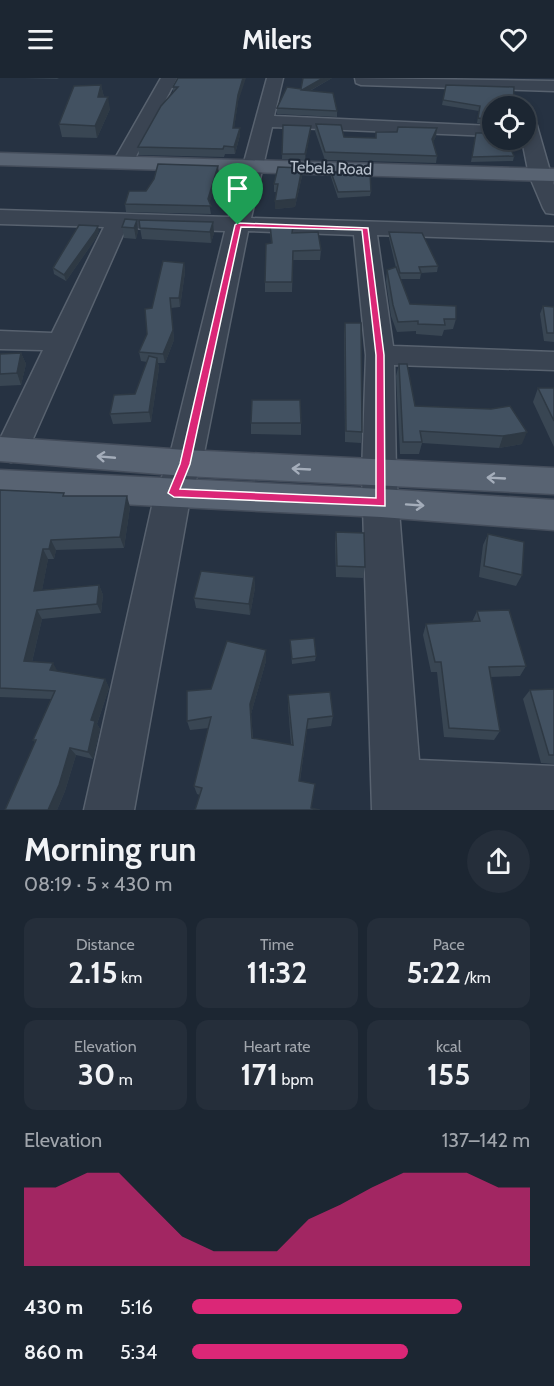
<!DOCTYPE html>
<html lang="en">
<head>
<meta charset="utf-8">
<style>
  :root { --surface:#1c2632; --page:#252e3a; --text:#f1f3f6; --muted:#a0a5ac; --line:#3a434d; --accent:#db2777 }
  body { margin:0; font-family:Cabin,sans-serif; background:var(--page); color:var(--text); height:100vh; display:flex; flex-direction:column; font-size:22px; white-space:nowrap }
  * { box-sizing:border-box; margin:0 }
  p { font-size:20px; color:var(--muted) }
  .icon { flex:none; width:33px; height:33px; fill:none; stroke:currentColor; stroke-width:2; stroke-linecap:round; stroke-linejoin:round }
  .map { position:relative; height:732px; overflow:hidden }
  .details { display:flex; flex-direction:column; background:var(--surface); flex:1 }
  .details>* { flex:none }
  .fabs { position:absolute; left:482px; top:18px; display:grid; gap:12px }
  .fabs a { display:grid; place-items:center; width:54px; height:54px; border-radius:50%; background:var(--surface); box-shadow:0 3px 9px #0003,0 0 0 2px var(--line); font-size:30px }
  .pin { position:absolute; display:grid; place-items:center; width:51px; height:51px; color:#fff; margin:-62px -26px; border-radius:50% 50% 50% 0; rotate:-45deg; box-shadow:0 0 6px #0007 }
  .pin .icon { rotate:45deg }
  .round { display:grid; place-items:center; flex:none; width:63px; height:63px; border-radius:32px; background:var(--page) }
  .summary { display:flex; align-items:center; justify-content:space-between; height:102px; padding:0 24px }
  h1 { font-size:33px; font-weight:700; line-height:45px }
  .stats { display:grid; grid-template-columns:repeat(3,1fr); gap:9px; height:102px; padding:6px 24px }
  .stats div { display:grid; align-content:center; border-radius:12px; background:var(--page); text-align:center }
  .stats b { font-size:30px; font-weight:700 }
  .stats small { font-size:16px; font-weight:400 }
  .stats p { font-size:16px }
  .chart { height:168px; padding:12px 24px }
  .chart p { display:flex; justify-content:space-between }
  .chart svg { width:100%; height:108px; margin-top:6px; fill:var(--accent); opacity:.7 }
  ul { padding:0 24px; list-style:none; font-size:20px }
  li { display:grid; grid-template-columns:96px 72px 1fr; align-items:center; height:45px }
  li i { height:15px; border-radius:8px; background:var(--accent) }
  header { display:flex; justify-content:space-between; align-items:center; height:78px; padding:0 24px; background:var(--surface); font-size:27px; font-weight:700 }
  .map>svg:first-child { display:block }
  .lines { fill:none; stroke-linecap:round; stroke-linejoin:round }
  .minor-casing { stroke:#58626f; stroke-width:3 }
  .major-casing { stroke:#444d5b; stroke-width:3 }
  .minor { fill:#3a4452; fill-rule:evenodd }
  .major { fill:#586372; fill-rule:evenodd }
  .wall { fill:#394653 }
  .shaded-wall { fill:#2e3944 }
  .building { fill:#425161; stroke:#2e3944; stroke-width:1.5 }
  .oneway { stroke:#a4adba }
  .route { fill:#db2777; stroke:#fff; stroke-width:1.5; fill-rule:evenodd }
  .labels { text-anchor:middle; dominant-baseline:central; stroke-width:4.5; stroke-linejoin:round; paint-order:stroke }
  .far-street-label { font-size:16px; fill:#b7c0cc; stroke:#1f2937 }
</style>
</head>
<body>
<header><svg class="icon" aria-label="menu" viewBox="0 0 24 24"><path d="M4 6h16M4 12h16M4 18h16"/></svg>Milers<svg class="icon" aria-label="heart" viewBox="0 0 24 24"><path d="M12 20l-8-8c-3-5 5-10 8-4 3-6 11-1 8 4z"/></svg></header>
<div class="map">
<svg width="554" height="732" viewBox="0 0 554 732">
  <rect width="100%" height="100%" fill="#263242"/>
  <g class="lines">
    <g class="minor-casing">
      <g id="minor">
        <polygon points="161,0 177,0 133,84 130,88 116,88 113,84"/>
        <polygon points="267,0 283,0 274,38 492,48 492,58 272,49 251,140 554,149 554,163 377,157 393,268 554,274 554,292 394,287 396,395 419,682 554,688 554,732 372,732 362,395 366,277 354,157 248,153 202,385 191,415 134,732 84,732 155,415 168,385 225,153 126,150 28,372 23,381 11,384 0,381 0,361 43,272 0,271 0,253 52,255 104,149 0,146 0,132 229,139"/>
        <polygon points="355,0 554,3 554,13 361,7 356,5"/>
        <polygon points="525,29 533,34 554,107 554,136 546,135 543,130 529,97 522,62 525,62"/>
      </g>
    </g>
    <g class="major-casing">
      <g id="major">
        <polygon points="0,75 554,91 554,103 0,87"/>
        <polygon points="0,359 185,372 554,390 554,416 185,398 0,383"/>
        <polygon points="0,392 381,411 554,422 554,452 381,439 0,420"/>
      </g>
    </g>
    <use href="#minor" class="minor"/>
    <use href="#major" class="major"/>
  </g>
  <g class="wall">
    <polygon points="24,0 59,0 57,1"/>
    <polygon points="178,0 238,24 234,50 240,50 240,57 235,76 225,76 224,79 139,77 138,69 173,14 173,9"/>
    <polygon points="303,0 332,0 310,13 337,33 337,39 277,36 277,30 301,11"/>
    <polygon points="101,7 104,19 110,31 97,60 62,59 59,46"/>
    <polygon points="446,7 492,28 492,48 477,45 479,33 442,27"/>
    <polygon points="316,46 344,59 375,60 376,54 397,54 437,50 436,58 433,64 437,78 436,85 325,82 315,53"/>
    <polygon points="283,47 311,48 305,82 282,81"/>
    <polygon points="476,55 511,67 510,70 514,78 513,83 471,84"/>
    <polygon points="331,94 371,113 370,118 338,120 331,99"/>
    <polygon points="219,96 209,125 211,136 126,134 125,126 146,113"/>
    <polygon points="302,98 295,129 275,131 275,123 277,114 274,114 274,106"/>
    <polygon points="125,141 138,153 136,161 124,160 122,149"/>
    <polygon points="213,144 214,155 211,165 142,161 140,150"/>
    <polygon points="270,147 293,155 321,172 320,182 293,182 292,214 265,214 265,204 271,165"/>
    <polygon points="99,153 96,160 66,203 54,196 53,190"/>
    <polygon points="389,154 438,188 437,194 421,195 420,201 400,201 410,226 456,241 453,251 444,252 442,258 416,256 416,253 397,254 391,238 386,203 387,192 396,190 389,160"/>
    <polygon points="184,185 185,194 180,229 171,230 174,262 165,285 158,285 159,290 151,344 113,346 110,336 135,316 147,284 141,283 139,274 147,256 152,230"/>
    <polygon points="543,228 554,229 554,264 544,263 540,236"/>
    <polygon points="345,245 362,354 361,365 345,364 344,256"/>
    <polygon points="21,275 26,286 21,307 0,308 0,276"/>
    <polygon points="399,286 415,328 491,331 522,366 499,370 422,365 419,376 400,376 396,298"/>
    <polygon points="538,310 554,310 554,369 533,324"/>
    <polygon points="251,345 301,345 301,357 251,356"/>
    <polygon points="0,412 65,418 130,429 124,470 56,472 54,481 48,481 42,512 99,507 103,517 101,535 42,541 32,584 58,593 105,601 109,610 97,646 100,651 93,681 76,677 65,713 57,732 5,732 35,664 33,662 51,621 0,619"/>
    <polygon points="336,454 365,489 363,500 336,499 335,465"/>
    <polygon points="488,456 522,497 516,508 479,499 483,467"/>
    <polygon points="254,499 255,510 250,537 196,530 194,520"/>
    <polygon points="477,533 526,588 520,598 491,599 500,653 494,662 444,659 437,594 431,594 423,557 426,546 472,544"/>
    <polygon points="290,562 316,578 315,583 292,586"/>
    <polygon points="266,572 266,583 251,636 253,660 291,667 288,627 288,617 333,638 331,648 307,651 300,703 200,717 197,716 194,708 209,650 190,652 187,643 211,611"/>
    <polygon points="554,611 554,686 541,685 523,621 530,612"/>
  </g>
  <g class="shaded-wall">
    <polygon points="243,0 246,0 238,24 233,57 233,50 238,17"/>
    <polygon points="323,0 332,0 302,17 302,12"/>
    <polygon points="101,7 104,19 98,19"/>
    <polygon points="108,19 110,31 97,60 95,48"/>
    <polygon points="311,48 311,53 305,82 305,76"/>
    <polygon points="240,50 240,57 235,76 234,69"/>
    <polygon points="437,50 436,58 431,69 432,61"/>
    <polygon points="218,88 219,96 208,129 208,121"/>
    <polygon points="302,90 302,98 295,129 275,131 275,123"/>
    <polygon points="137,142 138,153 136,161 134,150"/>
    <polygon points="213,144 214,155 211,165 210,154"/>
    <polygon points="98,148 99,153 96,160 66,203 64,197"/>
    <polygon points="184,185 185,194 180,229 179,220"/>
    <polygon points="171,230 174,262 165,285 163,276"/>
    <polygon points="21,275 26,286 21,307 17,295"/>
    <polygon points="157,280 159,290 151,344 149,334"/>
    <polygon points="527,354 522,366 499,370 503,358"/>
    <polygon points="127,418 130,429 124,470 120,459"/>
    <polygon points="51,462 56,472 54,481 49,471"/>
    <polygon points="43,471 48,481 40,523 34,513"/>
    <polygon points="254,499 255,510 250,537 249,526"/>
    <polygon points="99,507 103,517 101,535 97,526"/>
    <polygon points="37,532 42,541 30,592 24,583"/>
    <polygon points="266,572 266,583 251,636 250,626"/>
    <polygon points="53,585 58,594 50,592"/>
    <polygon points="105,601 109,610 97,646 100,651 93,681 88,674 91,642"/>
    <polygon points="70,670 76,677 65,713 57,732 48,732"/>
  </g>
  <g class="building">
    <polygon points="178,0 243,0 238,17 233,50 240,50 234,69 224,68 223,71 138,69 161,28 178,9 173,9"/>
    <polygon points="303,0 323,0 302,12 333,15 337,33 277,30 287,9 301,11"/>
    <polygon points="101,7 98,19 108,19 95,48 59,46 74,8"/>
    <polygon points="446,7 514,9 513,28 492,28 492,42 478,40 480,28 443,22"/>
    <polygon points="316,46 341,47 344,59 376,60 376,54 397,54 398,49 437,50 432,61 437,78 325,74"/>
    <polygon points="283,47 311,48 305,76 282,76"/>
    <polygon points="476,55 492,55 492,62 511,62 511,67 509,67 514,78 472,79"/>
    <polygon points="158,86 218,88 208,121 211,128 125,126 129,113 146,113 154,101"/>
    <polygon points="278,89 302,90 296,121 275,123 278,106 274,106"/>
    <polygon points="331,94 370,95 371,113 338,114"/>
    <polygon points="125,141 137,142 134,150 122,149"/>
    <polygon points="139,142 213,144 210,154 140,150"/>
    <polygon points="79,147 98,148 95,154 64,197 53,190"/>
    <polygon points="270,147 293,148 292,155 318,154 321,172 293,173 292,204 265,204 266,166 272,165"/>
    <polygon points="389,154 422,155 438,188 419,189 421,195 400,195"/>
    <polygon points="163,183 184,185 179,220 170,220 173,252 163,276 139,274 147,256 145,231 152,230"/>
    <polygon points="396,189 410,226 456,228 456,241 444,241 445,247 418,246 418,243 398,244 393,227 387,192"/>
    <polygon points="543,228 554,229 554,255 547,255"/>
    <polygon points="345,245 361,245 362,354 346,353"/>
    <polygon points="21,275 17,295 0,296 0,276"/>
    <polygon points="149,278 157,280 149,334 110,336 114,317 135,316"/>
    <polygon points="399,286 407,286 415,328 491,331 510,328 527,354 503,358 420,353 422,364 403,364"/>
    <polygon points="538,310 554,310 554,343"/>
    <polygon points="252,322 300,322 301,345 251,345"/>
    <polygon points="0,412 64,415 63,418 127,418 120,459 51,462 49,471 43,471 34,513 99,507 97,526 37,532 24,583 53,585 50,592 105,601 91,642 95,643 88,674 70,670 59,707 48,732 5,732 36,662 33,662 55,613 0,610"/>
    <polygon points="336,454 364,455 365,489 337,488"/>
    <polygon points="488,456 524,464 522,497 484,488"/>
    <polygon points="201,493 254,499 249,526 194,520"/>
    <polygon points="509,532 526,588 489,589 500,653 449,650 441,584 435,584 426,546 480,543 477,533"/>
    <polygon points="314,560 316,578 292,581 290,562"/>
    <polygon points="227,563 266,572 250,626 252,660 293,667 288,617 330,614 333,638 308,641 299,703 315,706 311,730 320,732 195,732 202,710 194,708 211,639 187,643 187,613 211,611"/>
    <polygon points="554,611 554,677 549,677 530,612"/>
  </g>
  <defs><path id="oneway-shaft" d="M-6 0H5M1.5-3L5.5 0L1.5 3" fill="none" stroke-width="1.6" stroke-linecap="round" stroke-linejoin="round" transform="scale(1.5)"/></defs>
  <g class="oneway">
    <use href="#oneway-shaft" transform="translate(106 379) rotate(-175)"/>
    <use href="#oneway-shaft" transform="translate(301 391) rotate(-177)"/>
    <use href="#oneway-shaft" transform="translate(496 400) rotate(-177)"/>
    <use href="#oneway-shaft" transform="translate(415 427) rotate(4)"/>
  </g>
  <path class="route" d="M 238,145 L 368,150 L 384,277 L 385,428 L 174,419 L 168,415 L 180,386 L 235,147 ZM 241,149 L 362,152 L 376,277 L 376,420 L 180,411 L 190,386 Z"/>
  <g class="labels">
    <g class="far-street-label">
      <text transform="translate(331 90) rotate(2)">Tebela Road</text>
    </g>
  </g>
</svg>
<div class="fabs">
<a><svg class="icon" aria-label="locate" viewBox="0 0 24 24"><circle cx="12" cy="12" r="6"/><path d="M12 2v4M12 18v4M2 12h4M18 12h4"/></svg></a>
</div>
<div class="pin" style="left:238px;top:147px;background:#1e9e55"><svg class="icon" aria-label="arrive" viewBox="0 0 24 24"><path d="M6 21V4h12l-3 4 3 4H6"/></svg></div>
</div>
<section class="details">
<div class="summary"><div><h1>Morning run</h1><p>08:19 · 5 × 430 m</p></div><a class="round"><svg class="icon" aria-label="share" viewBox="0 0 24 24"><path d="M12 15V3M7 8l5-5 5 5M5 13v7h14v-7"/></svg></a></div>
<div class="stats">
<div><p>Distance</p><b>2.15<small> km</small></b></div>
<div><p>Time</p><b>11:32</b></div>
<div><p>Pace</p><b>5:22<small> /km</small></b></div>
</div>
<div class="stats">
<div><p>Elevation</p><b>30<small> m</small></b></div>
<div><p>Heart rate</p><b>171<small> bpm</small></b></div>
<div><p>kcal</p><b>155</b></div>
</div>
<div class="chart"><p><span>Elevation</span>137–142 m</p>
<svg viewBox="0 0 160 44" preserveAspectRatio="none"><path d="M0 44V12L10 12L20 6L30 6L40 19L50 32L60 38L70 38L80 38L90 25L100 19L110 12L120 6L130 6L140 6L150 12L160 12V44z"/></svg>
</div>
<ul>
<li><b>430 m</b>5:16<i style="width:80%"></i></li>
<li><b>860 m</b>5:34<i style="width:64%"></i></li>
</ul>
</section>
</body>
</html>
